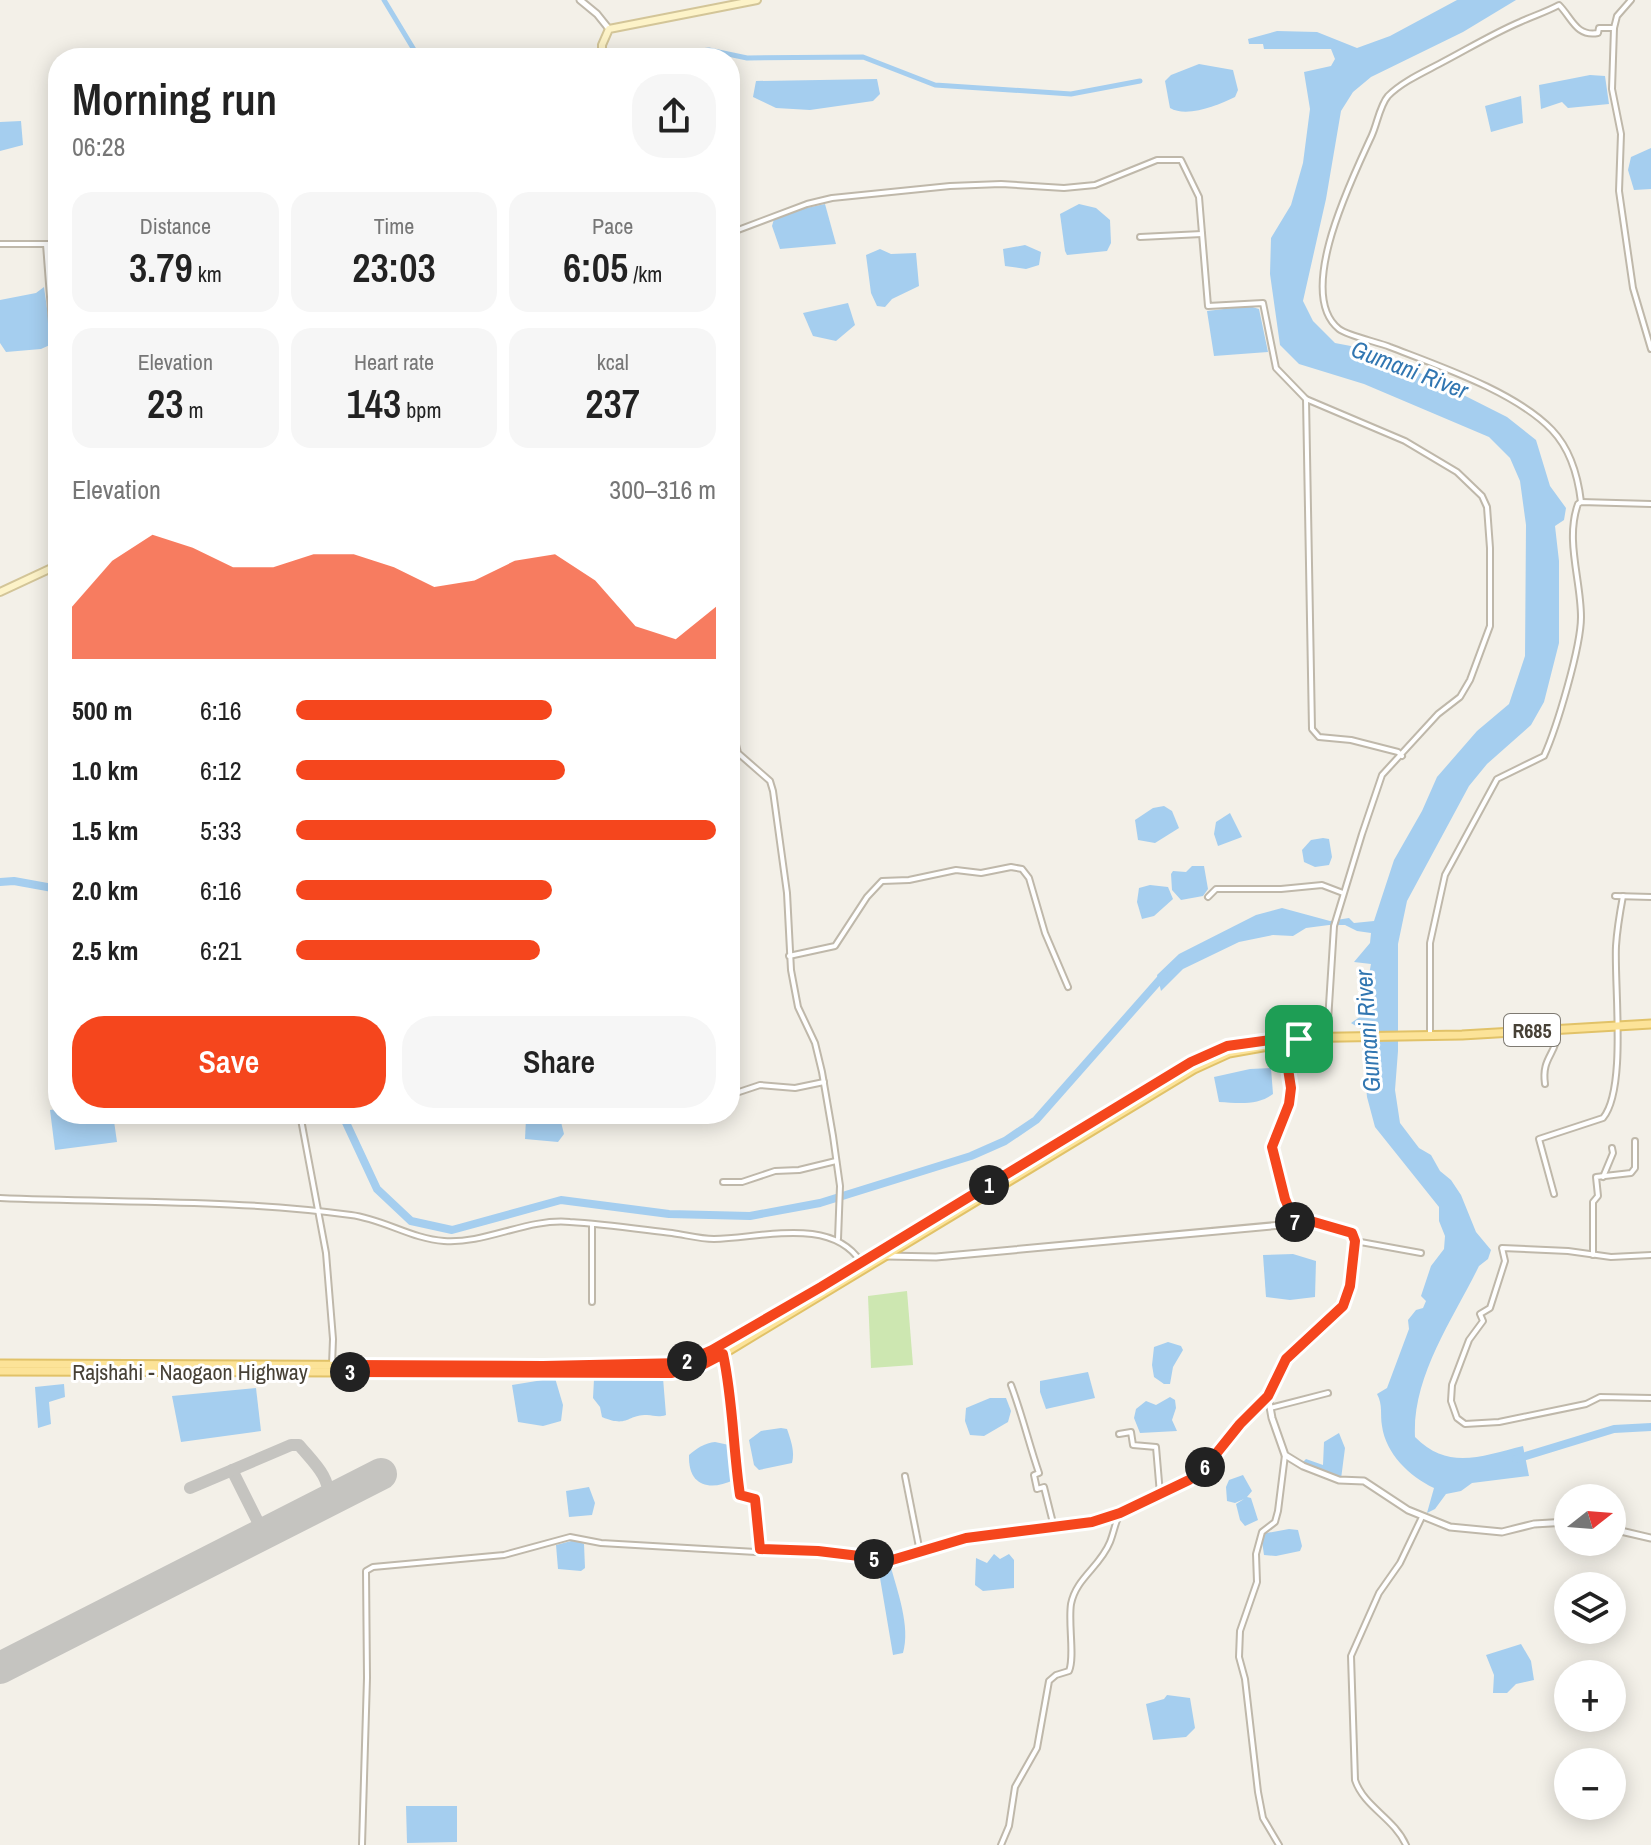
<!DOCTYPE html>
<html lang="en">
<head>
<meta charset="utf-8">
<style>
  :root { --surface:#fff; --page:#f6f6f6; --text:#222; --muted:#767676; --accent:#f5461d }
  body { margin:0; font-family:"Archivo Narrow",sans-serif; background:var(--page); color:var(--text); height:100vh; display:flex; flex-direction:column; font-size:30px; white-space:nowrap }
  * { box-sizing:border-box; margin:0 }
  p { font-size:26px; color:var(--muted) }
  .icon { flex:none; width:44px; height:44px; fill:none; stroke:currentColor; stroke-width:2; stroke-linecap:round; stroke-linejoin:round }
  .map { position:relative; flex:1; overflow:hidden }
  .panel { position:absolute; left:48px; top:48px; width:692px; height:1076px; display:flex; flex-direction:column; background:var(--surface); border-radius:32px; box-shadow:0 4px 20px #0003 }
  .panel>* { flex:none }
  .needle { width:52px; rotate:73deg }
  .buttons { position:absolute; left:1554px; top:1484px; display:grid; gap:16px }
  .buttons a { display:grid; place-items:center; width:72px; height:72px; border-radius:50%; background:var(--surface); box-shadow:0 4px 20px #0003; font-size:40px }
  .pin { position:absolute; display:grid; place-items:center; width:68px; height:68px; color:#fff; margin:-34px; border-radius:16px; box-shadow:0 4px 12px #0006 }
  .km { position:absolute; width:40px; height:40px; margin:-20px; border-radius:50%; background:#222; color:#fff; font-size:22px; line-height:40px; text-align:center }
  .round { display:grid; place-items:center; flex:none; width:84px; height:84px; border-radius:32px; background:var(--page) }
  .overview { display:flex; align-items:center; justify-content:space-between; height:136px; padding:0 24px }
  h1 { font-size:44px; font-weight:600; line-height:60px }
  .stats { display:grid; grid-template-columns:repeat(3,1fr); gap:12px; height:136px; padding:8px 24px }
  .stats div { display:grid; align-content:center; border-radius:20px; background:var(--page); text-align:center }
  .stats b { font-size:40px; font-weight:600 }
  .stats small { font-size:22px; font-weight:400 }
  .stats p { font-size:22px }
  .chart { height:224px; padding:16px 24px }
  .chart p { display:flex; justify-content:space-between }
  .chart svg { width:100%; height:144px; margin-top:8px; fill:var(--accent); opacity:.7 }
  .button { display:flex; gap:16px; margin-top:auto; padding:16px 24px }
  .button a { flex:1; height:92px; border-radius:32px; background:var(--accent); color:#fff; font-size:32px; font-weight:600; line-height:92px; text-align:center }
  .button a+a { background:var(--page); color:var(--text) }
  ul { padding:0 24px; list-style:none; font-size:26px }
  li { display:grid; grid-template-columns:128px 96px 1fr; align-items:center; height:60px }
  li i { height:20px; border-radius:10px; background:var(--accent) }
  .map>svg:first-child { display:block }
  .green { fill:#cde7b1 }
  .water { fill:#a5ceef }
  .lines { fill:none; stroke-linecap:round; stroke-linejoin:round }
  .canal { stroke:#a5ceef; stroke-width:5 }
  .river { stroke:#a5ceef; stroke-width:8 }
  .taxiway { stroke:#c5c4c0; stroke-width:12 }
  .runway { stroke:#c5c4c0; stroke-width:32 }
  .minor-casing { stroke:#bfb8aa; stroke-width:8 }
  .tertiary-casing { stroke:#bfb8aa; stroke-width:9 }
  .secondary-casing { stroke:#d3c598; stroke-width:10 }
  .primary-casing { stroke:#e1c268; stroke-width:11 }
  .minor { stroke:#fff; stroke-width:4 }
  .tertiary { stroke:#fff; stroke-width:5 }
  .secondary { stroke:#fdf3c8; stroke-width:6 }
  .primary { stroke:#fce398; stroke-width:7 }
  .route-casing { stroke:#fff; stroke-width:16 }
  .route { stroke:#f5461d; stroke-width:10 }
  .labels { text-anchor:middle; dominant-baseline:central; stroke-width:6; stroke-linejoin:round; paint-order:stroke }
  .shield { fill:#fff; stroke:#7e7a72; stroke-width:2 }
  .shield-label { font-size:20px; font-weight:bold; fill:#474136 }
  .street-label { font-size:22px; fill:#474136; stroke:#fff }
  .water-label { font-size:24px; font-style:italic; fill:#3176b1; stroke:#fff }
</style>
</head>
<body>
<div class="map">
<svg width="1651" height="1845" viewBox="0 0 1651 1845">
  <rect width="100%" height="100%" fill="#f3f0e8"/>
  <polygon class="green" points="907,1291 913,1365 871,1368 868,1296"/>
  <g class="water">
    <path d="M 1457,0 L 1516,0 L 1463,32 L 1371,77 L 1353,92 L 1341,111 L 1326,199 L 1303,301 L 1313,321 L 1335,343 L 1356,347 L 1398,362 L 1507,417 L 1536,440 L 1550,486 L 1566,508 L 1564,520 L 1555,526 L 1559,561 L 1559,643 L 1544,702 L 1531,725 L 1487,764 L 1469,786 L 1407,901 L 1398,944 L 1398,1051 L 1395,1090 L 1400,1123 L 1419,1148 L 1431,1155 L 1440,1171 L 1451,1180 L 1461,1195 L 1476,1232 L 1491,1250 L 1488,1259 L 1479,1266 C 1453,1319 1412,1376 1415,1437 C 1449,1471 1481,1456 1523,1446 L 1529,1476 L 1472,1483 L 1461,1491 L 1446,1494 L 1435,1509 L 1427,1513 L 1434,1488 C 1409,1476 1386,1454 1382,1426 C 1380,1414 1383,1405 1377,1394 L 1387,1388 L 1409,1329 L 1408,1320 L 1416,1310 L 1423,1308 L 1426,1301 L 1421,1296 L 1431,1266 L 1444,1249 L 1445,1236 L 1439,1221 L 1439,1207 L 1375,1127 L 1367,1097 L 1361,1029 L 1351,1023 L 1361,1016 L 1371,964 L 1354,962 L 1370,943 L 1371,933 L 1357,931 L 1345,925 L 1329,925 L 1306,928 L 1293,936 L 1273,935 L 1239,942 L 1183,969 L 1161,991 L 1157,975 L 1179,954 L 1256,915 L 1282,908 L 1330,921 L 1349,918 L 1354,923 L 1374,921 L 1394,860 L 1422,811 L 1437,777 L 1477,731 L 1509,704 L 1525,656 L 1526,525 L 1520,481 L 1510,458 L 1489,437 L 1364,384 L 1299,364 L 1280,345 L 1270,274 L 1271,238 L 1291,205 L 1303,163 L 1310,109 L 1304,72 L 1331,66 L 1335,59 L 1331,49 L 1264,49 L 1263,44 L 1249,44 L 1248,39 L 1277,31 L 1317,32 L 1357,48 L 1390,36 Z"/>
    <path d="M 1199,64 L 1233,70 L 1238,90 L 1235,97 C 1219,105 1187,118 1170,108 L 1165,81 L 1171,75 Z"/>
    <polygon points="1590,75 1605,76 1609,104 1568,108 1562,102 1541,109 1539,85"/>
    <polygon points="877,79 880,94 873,101 810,110 776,108 753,97 756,81"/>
    <polygon points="1521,96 1523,123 1491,132 1485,106"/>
    <polygon points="21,121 23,145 0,151 0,122"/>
    <polygon points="1651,148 1651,189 1634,190 1628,170 1631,157"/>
    <polygon points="825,204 836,244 780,249 772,226 774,219 797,210"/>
    <polygon points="1079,204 1096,208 1110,220 1111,243 1107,251 1067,255 1065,251 1060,214"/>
    <polygon points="1025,245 1041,252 1039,265 1026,269 1005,266 1003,249"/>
    <polygon points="880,249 891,254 916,253 919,286 892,299 885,307 877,306 871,293 866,255"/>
    <polygon points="44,287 52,344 41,349 6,352 0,343 0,300 36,293"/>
    <polygon points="848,303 855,325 836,341 813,336 803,313"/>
    <polygon points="1249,306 1259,309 1268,352 1214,356 1207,311"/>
    <polygon points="1164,806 1172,811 1179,828 1155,843 1138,840 1135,820 1153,808"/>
    <polygon points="1230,813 1242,837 1218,846 1214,834 1216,822"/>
    <polygon points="1323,838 1329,839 1332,857 1329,865 1315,867 1304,862 1302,850 1311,840"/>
    <polygon points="1192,866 1204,866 1208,889 1203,896 1181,900 1172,890 1171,874 1173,871 1186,872"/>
    <polygon points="1150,885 1168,887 1173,899 1154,916 1142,919 1137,902 1139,888"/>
    <path d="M 1271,1068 L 1273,1094 C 1257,1106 1238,1103 1219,1102 L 1214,1077 L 1250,1069 Z"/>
    <polygon points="58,1109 58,1114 113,1114 117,1142 55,1150 50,1110"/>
    <polygon points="537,1114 560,1118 564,1134 558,1142 525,1139 526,1118"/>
    <polygon points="1293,1254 1316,1261 1315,1297 1290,1300 1266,1297 1263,1255"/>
    <polygon points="1168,1342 1181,1346 1183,1350 1173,1367 1170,1384 1164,1384 1154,1377 1152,1365 1154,1347"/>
    <polygon points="1088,1372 1095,1398 1046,1409 1040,1392 1040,1381"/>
    <polygon points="555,1378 563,1405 561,1421 543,1426 518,1422 512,1385"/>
    <path d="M 663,1378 L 666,1415 C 657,1418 654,1415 647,1415 C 626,1415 628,1428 602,1417 L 600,1407 L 593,1398 L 594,1379 Z"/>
    <polygon points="64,1384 65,1397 49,1402 51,1424 38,1428 35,1387"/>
    <polygon points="256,1388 261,1431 181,1442 172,1396"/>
    <polygon points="1170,1397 1175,1400 1176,1408 1172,1420 1177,1431 1140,1433 1134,1418 1136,1409 1146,1401 1156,1405"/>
    <polygon points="990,1398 1006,1398 1011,1411 1008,1422 984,1436 970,1435 965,1421 966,1408"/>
    <path d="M 781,1428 L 787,1429 C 791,1441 795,1451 792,1463 L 759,1470 L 754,1465 L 749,1440 L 761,1431 Z"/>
    <polygon points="1339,1433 1345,1448 1341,1479 1303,1462 1306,1459 1323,1465 1324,1442"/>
    <path d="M 715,1442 L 729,1445 L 734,1480 C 710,1491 688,1487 689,1455 C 697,1448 705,1443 715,1442 Z"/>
    <polygon points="1243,1475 1252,1491 1247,1497 1251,1498 1258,1520 1245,1526 1240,1520 1236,1504 1244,1499 1235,1503 1227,1501 1226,1487 1229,1480"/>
    <polygon points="589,1487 595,1503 592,1515 569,1517 566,1491"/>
    <polygon points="1289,1529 1298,1530 1302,1546 1300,1551 1276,1556 1264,1555 1261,1534"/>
    <polygon points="575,1540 584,1544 585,1568 581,1571 558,1569 556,1545"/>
    <polygon points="994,1554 1000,1559 1009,1554 1014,1560 1014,1588 983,1591 975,1585 976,1558 987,1563"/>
    <path d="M 874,1564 L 890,1564 C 897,1590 911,1627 903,1653 L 893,1655 L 880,1578 L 875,1574 Z"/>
    <polygon points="1521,1644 1531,1661 1534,1680 1516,1684 1507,1693 1493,1693 1494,1675 1486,1655"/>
    <polygon points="1167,1695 1190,1698 1195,1728 1186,1737 1153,1740 1146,1704 1164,1699"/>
    <polygon points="406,1806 457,1806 457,1842 407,1843"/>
  </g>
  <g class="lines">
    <g class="canal">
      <polyline points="384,0 419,58"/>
      <polyline points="642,58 709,50 747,58 863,57 935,85 1071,94 1140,81"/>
    </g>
    <g class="river">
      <polyline points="0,882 14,881 58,889"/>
      <polyline points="342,1114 377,1189 411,1221 452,1230 561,1200 669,1214 750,1216 820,1203 971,1156 1005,1141 1036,1120 1164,975"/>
      <polyline points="1516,1459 1614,1429 1651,1427"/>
    </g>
    <g class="taxiway">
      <polyline points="232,1470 264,1534"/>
      <path d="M 190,1488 L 291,1445 L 299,1445 C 313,1462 332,1478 328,1501"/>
    </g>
    <polyline class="runway" points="0,1668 381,1474"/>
    <g class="minor-casing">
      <g id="minor">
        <polyline points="1631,0 1617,16 1614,28 1612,89 1621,134 1619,191 1633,288 1651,349"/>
        <polyline points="730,233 807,204 832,198 950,186 1001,184 1064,188 1095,185 1157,160 1181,160 1199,197 1208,306 1263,303 1276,368 1306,399"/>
        <polyline points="1140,237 1202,234"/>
        <polyline points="0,244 58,244"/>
        <polyline points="46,244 52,323 58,336"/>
        <path d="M 1581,502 C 1578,476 1571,450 1552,430 C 1516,392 1439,366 1390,347 C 1378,342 1348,336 1339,329 C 1294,293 1354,175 1372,135 C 1377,124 1380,105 1388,96 C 1402,82 1422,73 1439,64 C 1466,50 1492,34 1520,22 C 1533,16 1546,12 1559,5 C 1572,18 1576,37 1598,33 L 1599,28 L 1614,28"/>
        <polyline points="730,720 738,753 770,781 773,791 787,893 791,970 798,1007 815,1043 822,1072 833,1136 840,1186 838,1239"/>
        <polyline points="1615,896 1651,897"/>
        <polyline points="1208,897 1216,889 1281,889 1322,885 1343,893"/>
        <polyline points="789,956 835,946 867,897 882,881 909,880 956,870 981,873 1011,867 1022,869 1029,878 1045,933 1068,987"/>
        <path d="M 1430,1034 L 1430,943 L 1445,875 L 1497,779 L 1544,756 C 1557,727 1581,647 1581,617 C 1581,580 1565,540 1578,504 L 1581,502 L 1651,504"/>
        <polyline points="1327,1037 1334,926 1362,834 1382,775 1438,714 1460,697 1470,680 1490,626 1490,548 1487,507 1482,496 1457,472 1405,441 1306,399 1312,729 1319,737 1351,740 1398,752 1402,756"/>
        <polyline points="1284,1045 1291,1088 1289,1104 1272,1147 1285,1199 1296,1223"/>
        <path d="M 1545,1084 C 1541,1056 1558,1055 1557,1029"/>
        <polyline points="730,1095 760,1085 795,1088 824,1082"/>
        <polyline points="300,1114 326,1253 333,1339 332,1365"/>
        <polyline points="1603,1177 1613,1153 1612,1148"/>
        <polyline points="723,1182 742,1182 775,1171 799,1170 836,1161"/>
        <path d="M 1554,1194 L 1539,1139 L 1603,1118 C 1627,1089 1614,985 1616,946 C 1617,930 1620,912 1623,896"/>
        <path d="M 0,1198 C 117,1203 234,1199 351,1215 C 383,1219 412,1239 444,1241 C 486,1244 527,1218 570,1222 C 603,1224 638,1229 672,1233 C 686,1235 700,1239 714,1239 C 762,1238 831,1216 861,1262"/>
        <polyline points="592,1225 592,1302"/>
        <polyline points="1355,1241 1421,1253"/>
        <polyline points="1593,1255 1593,1202 1598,1196 1596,1177 1631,1173 1635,1168 1635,1141"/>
        <polyline points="1651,1255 1611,1257 1568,1251 1502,1248 1505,1261 1490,1308 1480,1314 1483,1321 1469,1340 1452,1385 1451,1401 1457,1418 1465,1424 1499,1422 1586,1404 1600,1397 1651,1398"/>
        <path d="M 1011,1385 C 1022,1414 1029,1444 1039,1473 L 1034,1475 L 1037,1489 L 1044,1487 L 1054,1527"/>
        <polyline points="1270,1408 1328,1393"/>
        <polyline points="1119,1434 1131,1432 1133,1445 1156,1447 1160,1494"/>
        <polyline points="905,1476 920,1552"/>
        <polyline points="760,1549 818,1551 892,1560 966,1538 1066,1526 1119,1513"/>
        <path d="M 362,1845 L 367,1678 L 366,1571 L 373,1567 L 504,1555 L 570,1537 L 601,1543 L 756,1552 L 760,1549 L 755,1499 L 740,1495 C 733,1448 733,1401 724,1355"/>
        <path d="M 1001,1845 L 1009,1826 L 1015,1787 L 1037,1748 L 1049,1681 L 1056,1675 L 1069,1671 C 1075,1657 1068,1624 1071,1604 C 1076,1578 1100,1567 1110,1542 C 1114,1532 1115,1523 1120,1513 C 1146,1498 1180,1491 1203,1470 C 1227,1448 1243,1418 1268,1396"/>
        <polyline points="1279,1845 1263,1818 1258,1792 1245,1679 1239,1657 1240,1631 1257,1582 1256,1554 1262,1532 1275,1522 1278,1511 1285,1455"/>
        <path d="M 1406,1845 C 1394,1818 1364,1807 1355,1780 L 1351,1656 L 1379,1593 L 1400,1563 L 1422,1517"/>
      </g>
    </g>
    <g class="tertiary-casing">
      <g id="tertiary">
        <polyline points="580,0 597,14 609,29"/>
        <polyline points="886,1256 936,1257 1314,1222 1352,1233 1355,1241 1350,1286 1343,1306 1286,1359 1271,1386 1268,1396 1272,1418 1285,1455 1303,1466 1339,1480 1364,1481 1408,1510 1450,1527 1502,1532 1534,1524 1568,1522"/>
        <polyline points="1612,1529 1651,1538"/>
      </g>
    </g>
    <g class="secondary-casing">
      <g id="secondary">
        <polyline points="602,58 602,45 609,29 757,0"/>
        <polyline points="0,592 58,565"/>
      </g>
    </g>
    <g class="primary-casing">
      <g id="primary">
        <polyline points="0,1364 543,1366 683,1363 712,1350 821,1287 1210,1052 1247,1042 1284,1038 1462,1035 1651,1024"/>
        <polyline points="0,1371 672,1373 700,1366 723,1354 1194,1069 1229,1053 1286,1043"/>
      </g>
    </g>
    <use href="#minor" class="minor"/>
    <use href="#tertiary" class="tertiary"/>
    <use href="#secondary" class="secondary"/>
    <use href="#primary" class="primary"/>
  </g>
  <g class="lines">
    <g class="route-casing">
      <path id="route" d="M 1284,1038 L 1299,1039 L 1284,1043 L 1291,1088 L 1289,1104 L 1272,1147 L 1285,1199 L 1296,1224 L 1314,1222 L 1352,1233 L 1355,1241 L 1350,1286 L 1343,1306 L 1286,1359 L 1268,1396 L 1240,1424 L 1203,1470 L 1189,1480 L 1120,1513 L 1092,1522 L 966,1538 L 892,1560 L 818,1551 L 760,1549 L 755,1499 L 740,1495 C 733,1448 733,1400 723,1354 L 700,1366 L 672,1373 L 347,1372 L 348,1365 L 543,1366 L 683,1363 L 712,1350 L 821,1287 L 1191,1062 L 1227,1046 Z"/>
    </g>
    <use href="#route" class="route"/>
  </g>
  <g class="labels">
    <rect class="shield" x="1504" y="1014" width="56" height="32" rx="6"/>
    <g class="shield-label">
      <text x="1532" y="1030">R685</text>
    </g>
    <g class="street-label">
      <text x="190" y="1372">Rajshahi - Naogaon Highway</text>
    </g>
    <g class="water-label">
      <text transform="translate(1410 369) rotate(21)">Gumani River</text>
      <text transform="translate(1367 1031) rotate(-94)">Gumani River</text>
    </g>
  </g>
</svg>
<div class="buttons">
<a><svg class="needle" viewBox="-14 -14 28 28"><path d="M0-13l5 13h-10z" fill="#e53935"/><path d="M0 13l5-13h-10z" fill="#767676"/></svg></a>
<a><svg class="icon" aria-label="layers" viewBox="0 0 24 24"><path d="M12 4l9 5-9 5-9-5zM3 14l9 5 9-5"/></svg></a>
<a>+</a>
<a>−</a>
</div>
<div class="pin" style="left:1299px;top:1039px;background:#1e9e55"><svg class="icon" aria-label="arrive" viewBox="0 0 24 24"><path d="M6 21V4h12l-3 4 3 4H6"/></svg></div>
<b class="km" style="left:989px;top:1185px">1</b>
<b class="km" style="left:687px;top:1361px">2</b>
<b class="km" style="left:350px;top:1372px">3</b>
<b class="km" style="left:874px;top:1559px">5</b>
<b class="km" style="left:1205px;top:1467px">6</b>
<b class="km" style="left:1295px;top:1222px">7</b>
<section class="panel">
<div class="overview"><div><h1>Morning run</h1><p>06:28</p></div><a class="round"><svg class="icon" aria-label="share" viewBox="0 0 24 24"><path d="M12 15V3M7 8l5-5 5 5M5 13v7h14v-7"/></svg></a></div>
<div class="stats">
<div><p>Distance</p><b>3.79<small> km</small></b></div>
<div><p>Time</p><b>23:03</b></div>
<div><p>Pace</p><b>6:05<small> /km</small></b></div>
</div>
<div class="stats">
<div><p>Elevation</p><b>23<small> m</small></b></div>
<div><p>Heart rate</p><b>143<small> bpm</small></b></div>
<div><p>kcal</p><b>237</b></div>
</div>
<div class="chart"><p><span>Elevation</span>300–316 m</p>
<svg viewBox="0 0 160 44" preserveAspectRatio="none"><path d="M0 44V28L10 14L20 6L30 10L40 16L50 16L60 12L70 12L80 16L90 22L100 20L110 14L120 12L130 20L140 34L150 38L160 28V44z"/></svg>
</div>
<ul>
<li><b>500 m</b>6:16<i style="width:61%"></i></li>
<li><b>1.0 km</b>6:12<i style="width:64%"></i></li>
<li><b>1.5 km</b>5:33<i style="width:100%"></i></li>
<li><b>2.0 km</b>6:16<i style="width:61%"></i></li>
<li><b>2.5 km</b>6:21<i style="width:58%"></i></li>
</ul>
<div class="button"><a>Save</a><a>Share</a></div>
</section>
</div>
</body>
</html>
